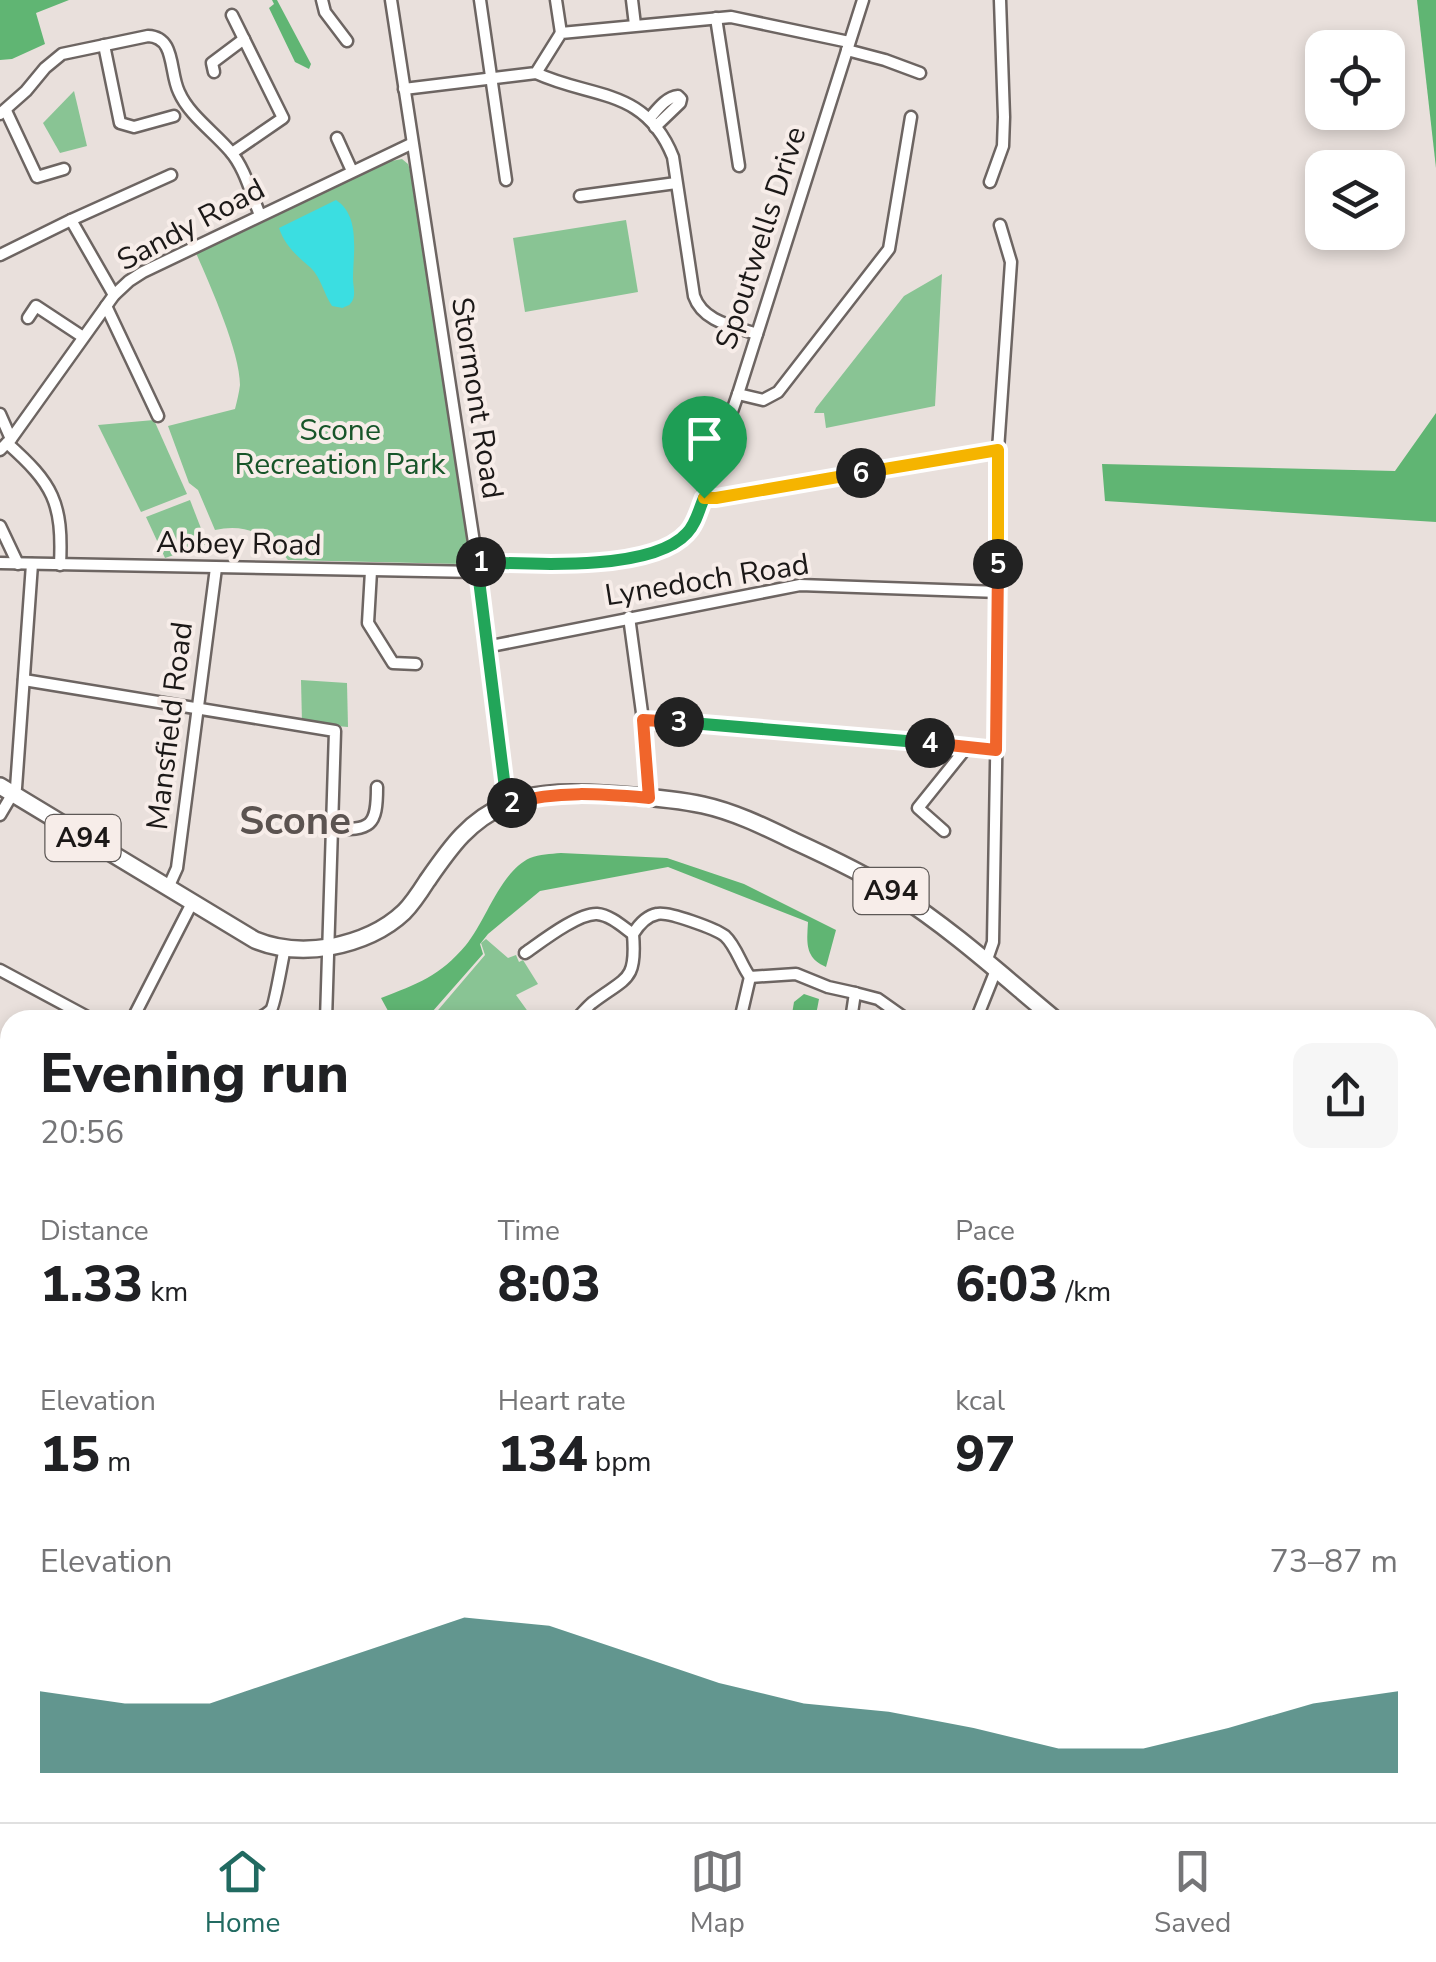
<!DOCTYPE html>
<html lang="en">
<head>
<meta charset="utf-8">
<style>
  :root { --surface:#fff; --page:#f6f6f6; --text:#202124; --muted:#757577; --line:#e0e0e0; --accent:#216a61 }
  body { margin:0; font-family:"Nunito Sans",sans-serif; background:var(--page); color:var(--text); height:100vh; display:flex; flex-direction:column; font-size:38px; white-space:nowrap }
  * { box-sizing:border-box; margin:0 }
  p { font-size:32px; color:var(--muted) }
  .icon { flex:none; width:55px; height:55px; fill:none; stroke:currentColor; stroke-width:2; stroke-linecap:round; stroke-linejoin:round }
  .map { position:relative; flex:1; overflow:hidden }
  .sheet { position:absolute; left:0px; top:1010px; width:1438px; height:812px; display:flex; flex-direction:column; background:var(--surface); border-radius:30px 30px 0 0; box-shadow:0 5px 15px #0003 }
  .sheet>* { flex:none }
  .fabs { position:absolute; left:1305px; top:30px; display:grid; gap:20px }
  .fabs a { display:grid; place-items:center; width:100px; height:100px; border-radius:20px; background:var(--surface); box-shadow:0 5px 15px #0003; font-size:50px }
  .pin { position:absolute; display:grid; place-items:center; width:85px; height:85px; color:#fff; margin:-102px -42px; border-radius:50% 50% 50% 0; rotate:-45deg; box-shadow:0 0 10px #0007 }
  .pin .icon { rotate:45deg }
  .km { position:absolute; width:50px; height:50px; margin:-25px; border-radius:50%; background:#222; color:#fff; font-size:28px; line-height:50px; text-align:center }
  .round { display:grid; place-items:center; flex:none; width:105px; height:105px; border-radius:20px; background:var(--page) }
  .head { display:flex; align-items:center; justify-content:space-between; height:170px; padding:0 40px }
  h1 { font-size:55px; font-weight:800; line-height:75px }
  .metrics { display:grid; grid-template-columns:repeat(3,1fr); gap:15px; height:170px; padding:10px 40px }
  .metrics div { display:grid; align-content:center }
  .metrics b { font-size:50px; font-weight:800 }
  .metrics small { font-size:28px; font-weight:400 }
  .metrics p { font-size:28px }
  .chart { height:280px; padding:20px 40px }
  .chart p { display:flex; justify-content:space-between }
  .chart svg { width:100%; height:180px; margin-top:10px; fill:var(--accent); opacity:.7 }
  .tab-bar { display:flex; justify-content:space-around; align-items:center; height:140px; border-top:2px solid var(--line); background:var(--surface); font-size:28px; color:var(--muted) }
  .tab-bar a { display:grid; justify-items:center; gap:5px }
  .tab-bar .on { color:var(--accent) }
  .map>svg:first-child { display:block }
  .green { fill:#89c494 }
  .forest { fill:#60b573 }
  .water { fill:#3bdee1 }
  .lines { fill:none; stroke-linecap:round; stroke-linejoin:round }
  .stream { stroke:#3bdee1; stroke-width:2.5 }
  .street-casing { stroke:#6d6562; stroke-width:15 }
  .primary-casing { stroke:#6d6562; stroke-width:20 }
  .street { stroke:#fff; stroke-width:10 }
  .primary { stroke:#fff; stroke-width:15 }
  .split-1-casing { stroke:#fff; stroke-width:20 }
  .split-2-casing { stroke:#fff; stroke-width:20 }
  .split-3-casing { stroke:#fff; stroke-width:20 }
  .split-4-casing { stroke:#fff; stroke-width:20 }
  .split-5-casing { stroke:#fff; stroke-width:20 }
  .split-6-casing { stroke:#fff; stroke-width:20 }
  .split-7-casing { stroke:#fff; stroke-width:20 }
  .split-1 { stroke:#22a559; stroke-width:12 }
  .split-2 { stroke:#22a559; stroke-width:12 }
  .split-3 { stroke:#f0652b; stroke-width:12 }
  .split-4 { stroke:#22a559; stroke-width:12 }
  .split-5 { stroke:#f0652b; stroke-width:12 }
  .split-6 { stroke:#f5b400; stroke-width:12 }
  .split-7 { stroke:#f5b400; stroke-width:12 }
  .labels { text-anchor:middle; dominant-baseline:central; stroke-width:8; stroke-linejoin:round; paint-order:stroke }
  .shield { fill:#f7ede9; stroke:#5d5856; stroke-width:2.5 }
  .shield-label { font-size:28px; font-weight:bold; fill:#1b1817 }
  .street-label { font-size:30px; fill:#1b1817; stroke:#f7ede9 }
  .park-label { font-size:30px; fill:#175529; stroke:#f7ede9 }
  .district-label { font-size:40px; font-weight:bold; fill:#5b5350; stroke:#f7ede9 }
</style>
</head>
<body>
<div class="map">
<svg width="1436" height="1822" viewBox="0 0 1436 1822">
  <rect width="100%" height="100%" fill="#e9e0dc"/>
  <g class="green">
    <polygon points="74,91 87,146 60,153 43,123"/>
    <path d="M 402,159 L 408,164 L 410,170 L 468,547 L 468,559 L 461,564 L 288,560 C 269,534 245,523 215,530 L 198,490 L 189,483 L 168,426 L 235,409 C 237,401 239,393 240,385 C 240,352 210,285 196,253 L 262,223 L 386,162 Z"/>
    <polygon points="626,220 638,292 525,312 513,238"/>
    <polygon points="942,274 935,406 826,428 824,413 814,413 816,408 904,296"/>
    <polygon points="154,420 187,494 141,512 98,425"/>
    <polygon points="190,500 207,544 165,558 146,517"/>
    <polygon points="301,680 347,683 348,727 302,723"/>
    <polygon points="486,939 508,958 516,955 519,962 523,960 538,984 516,995 534,1020 436,1020 433,1016 485,955 481,943"/>
  </g>
  <g class="forest">
    <polygon points="0,0 69,0 36,13 45,44 12,59 0,60"/>
    <polygon points="272,0 277,0 311,64 309,69 295,62 269,8 274,4"/>
    <polygon points="1417,0 1436,0 1436,168"/>
    <polygon points="1436,413 1436,522 1105,501 1102,464 1395,471"/>
    <path d="M 561,853 L 667,858 L 744,884 L 836,930 L 826,967 C 804,958 807,941 808,922 L 668,867 L 540,891 L 488,934 L 480,944 L 483,954 L 425,1020 L 393,1020 L 381,998 C 417,984 440,976 466,945 C 486,921 500,872 530,858 C 540,854 550,854 561,853 Z"/>
    <polygon points="804,994 819,999 815,1020 791,1020 794,1002"/>
    <polygon points="10,1643 10,1686 0,1687 0,1647"/>
    <polygon points="107,1813 153,1813 158,1822 113,1822"/>
    <polygon points="224,1813 248,1813 261,1820 288,1821 314,1813 321,1822 212,1822"/>
  </g>
  <path class="water" d="M 336,200 C 361,216 353,253 353,279 C 353,287 357,297 350,304 C 349,306 345,306 343,308 L 332,306 C 324,294 321,278 311,268 C 297,256 285,246 279,228 Z"/>
  <g class="lines">
    <g class="stream">
      <polyline points="0,1743 10,1747"/>
      <polyline points="138,1812 146,1822"/>
    </g>
    <g class="street-casing">
      <g id="street">
        <polyline points="322,0 325,12 347,41"/>
        <polyline points="391,0 477,562 486,647 507,804"/>
        <polyline points="480,0 506,180"/>
        <polyline points="556,0 561,33"/>
        <polyline points="632,0 635,25"/>
        <polyline points="716,18 739,166"/>
        <polyline points="104,45 120,123 134,127 174,116"/>
        <polyline points="847,50 885,60 920,73"/>
        <polyline points="214,72 212,63 244,39"/>
        <path d="M 536,73 C 592,99 645,87 673,157 L 694,296 C 703,322 733,326 757,334"/>
        <polyline points="404,89 536,73 561,33 731,17 849,42"/>
        <polyline points="6,111 37,177 64,169"/>
        <path d="M 0,114 L 26,91 L 45,68 L 62,54 L 148,36 C 176,37 169,72 179,92 C 189,115 214,132 230,151 C 245,168 251,194 260,215"/>
        <path d="M 649,119 C 657,110 666,97 678,96 L 681,99 L 680,103 L 655,127"/>
        <polyline points="337,138 352,171"/>
        <polyline points="232,153 283,118 232,15"/>
        <polyline points="990,182 1003,146 1004,117 1000,0"/>
        <polyline points="580,196 676,183"/>
        <polyline points="71,220 114,295"/>
        <polyline points="0,255 71,220 171,175"/>
        <polyline points="106,306 158,416"/>
        <polyline points="28,318 36,306 83,337"/>
        <polyline points="738,394 763,400 778,392 889,249 911,117"/>
        <polyline points="0,414 11,439"/>
        <path d="M 7,443 C 53,484 63,502 60,565"/>
        <polyline points="0,450 11,439 114,295 129,281 143,272 411,144"/>
        <polyline points="704,498 716,498 998,450"/>
        <polyline points="0,526 18,564"/>
        <path d="M 477,562 C 538,565 644,574 691,530 L 738,394 L 863,0"/>
        <polyline points="0,563 478,572"/>
        <polyline points="371,571 368,623 393,663 416,664"/>
        <polyline points="629,617 643,720 649,798"/>
        <polyline points="486,647 800,585 999,592"/>
        <polyline points="24,680 335,731 326,1020"/>
        <polyline points="643,720 879,738 996,750"/>
        <polyline points="0,815 16,788 32,564"/>
        <path d="M 332,829 C 371,830 377,827 377,787"/>
        <polyline points="944,831 918,808 967,747"/>
        <polyline points="168,888 177,868 216,568"/>
        <path d="M 525,953 C 541,942 578,913 597,914 C 610,915 622,926 633,934"/>
        <polyline points="986,962 993,942 999,592 998,450 1011,262 1000,225"/>
        <polyline points="0,970 93,1020"/>
        <polyline points="855,993 878,999 902,1016"/>
        <polyline points="132,1020 192,903"/>
        <path d="M 256,1020 C 261,1017 267,1014 271,1010 C 275,1005 282,960 285,948"/>
        <path d="M 575,1020 C 581,1015 586,1008 592,1003 C 626,977 637,982 633,934 C 638,926 646,916 657,914 C 668,911 716,929 725,936 C 736,946 741,965 750,977 L 796,974 L 828,987 L 855,993 L 851,1020"/>
        <polyline points="740,1020 750,977"/>
        <polyline points="976,1020 996,970"/>
        <polyline points="0,1105 10,1110"/>
        <polyline points="0,1263 10,1245"/>
        <polyline points="0,1311 10,1331"/>
        <polyline points="0,1410 10,1407"/>
        <polyline points="324,1812 332,1822"/>
      </g>
    </g>
    <g class="primary-casing">
      <g id="primary">
        <path d="M 0,786 L 255,940 C 279,950 305,951 330,947 C 356,942 384,931 404,912 C 413,903 420,892 427,881 C 450,848 468,821 507,804 C 542,789 584,793 620,795 C 647,797 676,799 703,805 C 735,812 765,827 794,841 C 829,857 863,873 895,893 C 953,930 1004,977 1056,1020"/>
        <polyline points="1428,1337 1436,1345"/>
      </g>
    </g>
    <use href="#street" class="street"/>
    <use href="#primary" class="primary"/>
  </g>
  <g class="lines">
    <g class="split-1-casing">
      <path id="split-1" d="M 481,562 C 531,564 652,572 687,533 C 696,524 699,509 704,498"/>
    </g>
    <g class="split-2-casing">
      <polyline id="split-2" points="481,562 478,562 478,572 507,804 512,803"/>
    </g>
    <g class="split-3-casing">
      <path id="split-3" d="M 512,803 C 558,790 602,794 649,798 L 643,720 L 679,722"/>
    </g>
    <g class="split-4-casing">
      <polyline id="split-4" points="679,722 930,743"/>
    </g>
    <g class="split-5-casing">
      <polyline id="split-5" points="930,743 996,750 998,564"/>
    </g>
    <g class="split-6-casing">
      <polyline id="split-6" points="861,473 998,450 998,564"/>
    </g>
    <g class="split-7-casing">
      <polyline id="split-7" points="704,498 716,498 861,473"/>
    </g>
    <use href="#split-1" class="split-1"/>
    <use href="#split-2" class="split-2"/>
    <use href="#split-3" class="split-3"/>
    <use href="#split-4" class="split-4"/>
    <use href="#split-5" class="split-5"/>
    <use href="#split-6" class="split-6"/>
    <use href="#split-7" class="split-7"/>
  </g>
  <g class="labels">
    <g class="shield">
      <rect x="45.5" y="815" width="75" height="46" rx="8"/>
      <rect x="853.5" y="868" width="75" height="46" rx="8"/>
    </g>
    <g class="shield-label">
      <text x="83" y="838">A94</text>
      <text x="891" y="891">A94</text>
    </g>
    <g class="street-label">
      <text transform="translate(191 225) rotate(-28)">Sandy Road</text>
      <text transform="translate(761 238) rotate(-72)">Spoutwells Drive</text>
      <text transform="translate(477 398) rotate(81)">Stormont Road</text>
      <text transform="translate(239 544) rotate(1)">Abbey Road</text>
      <text transform="translate(707 580) rotate(-9)">Lynedoch Road</text>
      <text transform="translate(170 726) rotate(-83)">Mansfield Road</text>
    </g>
    <g class="park-label">
      <text x="340" y="430">Scone<tspan x="340" dy="34">Recreation Park</tspan></text>
    </g>
    <g class="district-label">
      <text x="295" y="821">Scone</text>
    </g>
  </g>
</svg>
<div class="fabs">
<a><svg class="icon" aria-label="locate" viewBox="0 0 24 24"><circle cx="12" cy="12" r="6"/><path d="M12 2v4M12 18v4M2 12h4M18 12h4"/></svg></a>
<a><svg class="icon" aria-label="layers" viewBox="0 0 24 24"><path d="M12 4l9 5-9 5-9-5zM3 14l9 5 9-5"/></svg></a>
</div>
<div class="pin" style="left:704px;top:498px;background:#1e9e55"><svg class="icon" aria-label="arrive" viewBox="0 0 24 24"><path d="M6 21V4h12l-3 4 3 4H6"/></svg></div>
<b class="km" style="left:481px;top:562px">1</b>
<b class="km" style="left:512px;top:803px">2</b>
<b class="km" style="left:679px;top:722px">3</b>
<b class="km" style="left:930px;top:743px">4</b>
<b class="km" style="left:998px;top:564px">5</b>
<b class="km" style="left:861px;top:473px">6</b>
<section class="sheet">
<div class="head"><div><h1>Evening run</h1><p>20:56</p></div><a class="round"><svg class="icon" aria-label="share" viewBox="0 0 24 24"><path d="M12 15V3M7 8l5-5 5 5M5 13v7h14v-7"/></svg></a></div>
<div class="metrics">
<div><p>Distance</p><b>1.33<small> km</small></b></div>
<div><p>Time</p><b>8:03</b></div>
<div><p>Pace</p><b>6:03<small> /km</small></b></div>
</div>
<div class="metrics">
<div><p>Elevation</p><b>15<small> m</small></b></div>
<div><p>Heart rate</p><b>134<small> bpm</small></b></div>
<div><p>kcal</p><b>97</b></div>
</div>
<div class="chart"><p><span>Elevation</span>73–87 m</p>
<svg viewBox="0 0 160 44" preserveAspectRatio="none"><path d="M0 44V24L10 27L20 27L30 20L40 13L50 6L60 8L70 15L80 22L90 27L100 29L110 33L120 38L130 38L140 33L150 27L160 24V44z"/></svg>
</div>
</section>
</div>
<nav class="tab-bar">
<a class="on"><svg class="icon" aria-label="home" viewBox="0 0 24 24"><path d="M3 11l9-7 9 7M6 9v11h12V9"/></svg>Home</a>
<a><svg class="icon" aria-label="map" viewBox="0 0 24 24"><path d="M3 6l6-2 6 2 6-2v14l-6 2-6-2-6 2zM9 4v14M15 6v14"/></svg>Map</a>
<a><svg class="icon" aria-label="saved" viewBox="0 0 24 24"><path d="M7 4h10v16l-5-4-5 4z"/></svg>Saved</a>
</nav>
</body>
</html>
